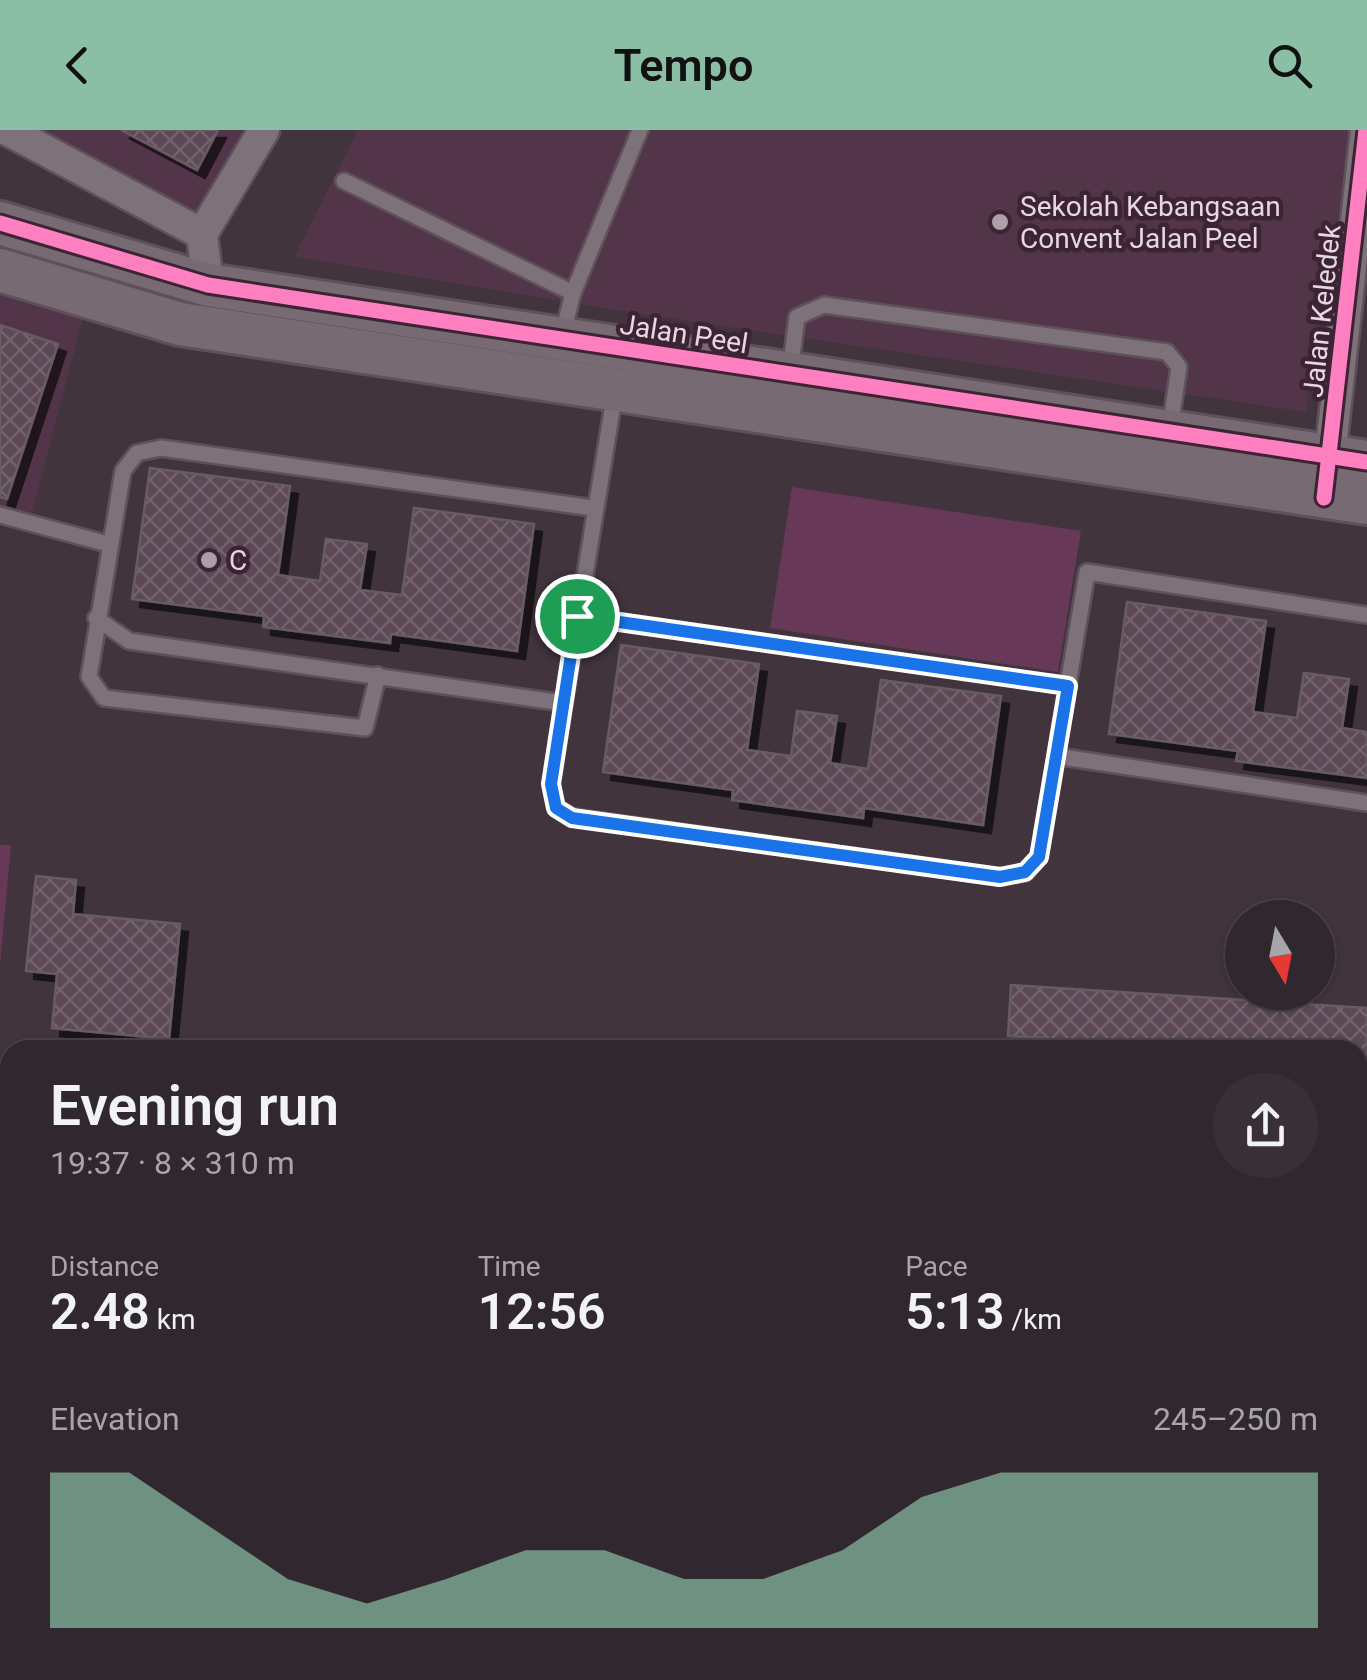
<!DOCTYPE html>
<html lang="en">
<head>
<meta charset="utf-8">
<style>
  :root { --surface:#31272e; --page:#392f36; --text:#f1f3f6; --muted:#a8a5aa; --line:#4c444a; --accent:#8abfa5 }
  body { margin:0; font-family:Roboto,sans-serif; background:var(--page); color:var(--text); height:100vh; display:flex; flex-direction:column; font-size:38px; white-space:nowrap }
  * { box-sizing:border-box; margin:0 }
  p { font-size:32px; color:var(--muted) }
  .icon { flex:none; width:55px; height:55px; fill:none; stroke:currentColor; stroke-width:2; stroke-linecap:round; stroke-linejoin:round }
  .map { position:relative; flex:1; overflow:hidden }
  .sheet { position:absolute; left:0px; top:910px; width:1368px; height:640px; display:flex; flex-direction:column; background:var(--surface); border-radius:30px 30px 0 0; box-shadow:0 2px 8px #0004,0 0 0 2px var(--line) }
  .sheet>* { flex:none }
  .needle { width:65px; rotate:170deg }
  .tools { position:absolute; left:1225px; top:770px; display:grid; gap:20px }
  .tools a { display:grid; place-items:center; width:110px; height:110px; border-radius:50%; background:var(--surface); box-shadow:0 2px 8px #0004,0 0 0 2px var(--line); font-size:50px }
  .pin { position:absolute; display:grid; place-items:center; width:85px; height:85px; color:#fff; margin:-42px; border:5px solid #fff; border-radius:50%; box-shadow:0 2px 10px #0007 }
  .round { display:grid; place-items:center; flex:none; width:105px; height:105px; border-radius:52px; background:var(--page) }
  .overview { display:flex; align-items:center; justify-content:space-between; height:170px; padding:0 50px }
  h1 { font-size:55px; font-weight:600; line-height:75px }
  .figures { display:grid; grid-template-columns:repeat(3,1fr); gap:15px; height:170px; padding:10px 50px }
  .figures div { display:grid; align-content:center }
  .figures b { font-size:50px; font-weight:600 }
  .figures small { font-size:28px; font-weight:400 }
  .figures p { font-size:28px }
  .chart { height:280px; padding:20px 50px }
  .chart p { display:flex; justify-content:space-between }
  .chart svg { width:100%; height:180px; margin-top:10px; fill:var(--accent); opacity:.7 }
  header { display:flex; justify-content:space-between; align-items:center; height:130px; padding:0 50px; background:var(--accent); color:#111; font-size:45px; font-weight:600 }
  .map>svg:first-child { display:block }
  .built { fill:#523548 }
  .green { fill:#683859 }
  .building { fill:url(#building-cross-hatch); stroke:#685c64; stroke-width:2.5; filter:url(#shadow) }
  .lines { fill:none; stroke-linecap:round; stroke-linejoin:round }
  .lane-casing { stroke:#5e5159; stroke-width:20 }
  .street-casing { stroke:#5e5159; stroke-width:35 }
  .secondary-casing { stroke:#5e5159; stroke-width:48 }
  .lane { stroke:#7d7279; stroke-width:15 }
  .street { stroke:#7d7279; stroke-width:30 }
  .secondary { stroke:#776a73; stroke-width:42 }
  .cycleway-casing { stroke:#3c2434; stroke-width:21 }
  .cycleway { stroke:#ff80c0; stroke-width:15 }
  .route-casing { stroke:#fff; stroke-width:20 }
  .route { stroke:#1a73e8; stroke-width:12 }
  .poi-dot { fill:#ae9ea8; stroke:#3c2434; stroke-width:4 }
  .labels { text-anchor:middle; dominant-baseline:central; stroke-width:9; stroke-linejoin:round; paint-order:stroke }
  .poi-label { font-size:28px; fill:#e8d7e1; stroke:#3c2434; text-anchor:start }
  .street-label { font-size:28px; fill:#e8d7e1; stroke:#3c2434 }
</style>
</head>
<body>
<header><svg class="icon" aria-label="back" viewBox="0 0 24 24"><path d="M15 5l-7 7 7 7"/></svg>Tempo<svg class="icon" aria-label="search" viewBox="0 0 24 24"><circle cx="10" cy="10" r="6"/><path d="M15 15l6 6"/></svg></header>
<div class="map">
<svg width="1367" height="1550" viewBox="0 0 1367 1550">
  <defs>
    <pattern id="building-cross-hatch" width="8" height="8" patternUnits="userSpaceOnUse" patternTransform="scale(2.5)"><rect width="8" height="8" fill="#5b4855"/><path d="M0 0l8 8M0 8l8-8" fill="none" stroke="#73626d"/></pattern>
    <filter id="shadow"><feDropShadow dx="8" dy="8" stdDeviation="0" flood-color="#0009"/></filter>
  </defs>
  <rect width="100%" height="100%" fill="#41343d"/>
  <g class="built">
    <polygon points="31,0 251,0 199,86"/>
    <polygon points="358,0 1352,0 1306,282 640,184 294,127"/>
    <polygon points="0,158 84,184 31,386 0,377"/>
    <polygon points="0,1310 10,1311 10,1540 1321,1540 1320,1550 0,1550"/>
  </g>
  <g class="green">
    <polygon points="792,357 1081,401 1058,542 770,498"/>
    <polygon points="0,715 11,715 0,835"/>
    <polygon points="10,1356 10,1540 74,1540 80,1550 0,1550 0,1367"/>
    <polygon points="132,1540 460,1540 462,1550 126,1550"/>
  </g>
  <g class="building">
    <polygon points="121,0 218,0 197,40"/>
    <polygon points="0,195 58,214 7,369 0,367"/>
    <polygon points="150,338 290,356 278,445 320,451 326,409 367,414 360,460 402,465 414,378 534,394 517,521 391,504 390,513 263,497 264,486 132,469"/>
    <polygon points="1127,472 1266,491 1253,582 1297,588 1304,543 1349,549 1342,598 1367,602 1367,648 1236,631 1238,621 1109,604"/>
    <polygon points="621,515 759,534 747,620 791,626 797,581 837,586 830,633 868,639 881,550 1001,566 983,695 864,678 863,688 732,670 733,660 603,642"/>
    <polygon points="36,746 76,750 73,784 180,794 169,909 52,898 57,844 26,841"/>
    <polygon points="1011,855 1367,878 1367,982 1358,981 1358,920 1043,920 1044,908 1008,906"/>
    <polygon points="1358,1008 1367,1008 1367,1247 1358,1246"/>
    <polygon points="0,1153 10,1154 10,1170 0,1169"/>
    <polygon points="148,1540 370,1540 374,1550 143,1550"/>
    <polygon points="668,1540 1146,1540 1145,1550 667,1550"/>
  </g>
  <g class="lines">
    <g class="lane-casing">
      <g id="lane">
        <polyline points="344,51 573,163"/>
        <polyline points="562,207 573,163 640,0"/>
        <polyline points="790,242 797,187 824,175 1167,222 1179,237 1170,298"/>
        <polyline points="615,262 551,653 556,678 573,687 1000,747 1025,743 1039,727 1087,442 1367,485"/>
        <polyline points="0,385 108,414"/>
        <polyline points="577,486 1068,556"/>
        <polyline points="96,488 129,511 563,573"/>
        <polyline points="378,545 365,598 104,568 89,547 123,341 137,323 161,318 593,378"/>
        <polyline points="1056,626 1367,673"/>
        <polyline points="0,1032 10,1051"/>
        <polyline points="0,1137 10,1138"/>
        <polyline points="0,1251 10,1252"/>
        <polyline points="0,1318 10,1311"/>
        <polyline points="0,1373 10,1383"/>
        <polyline points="1358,1437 1367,1447"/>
        <polyline points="0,1498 10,1511"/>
        <polyline points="33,1540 40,1550"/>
        <polyline points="493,1540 494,1550"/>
        <polyline points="595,1550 600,1540"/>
      </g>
    </g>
    <g class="street-casing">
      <g id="street">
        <polyline points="7,0 202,104"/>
        <polyline points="208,155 202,104 264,0"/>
        <polyline points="1328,345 1366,0"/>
      </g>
    </g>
    <g class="secondary-casing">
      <g id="secondary">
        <polyline points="0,93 208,155 1367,332"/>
        <polyline points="0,140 180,194 1367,373"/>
        <polyline points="0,1217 10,1218"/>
        <polyline points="0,1287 10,1288"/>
        <polyline points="1358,1346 1367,1346"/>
        <polyline points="1358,1397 1367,1397"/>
      </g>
    </g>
    <use href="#lane" class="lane"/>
    <use href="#street" class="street"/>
    <use href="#secondary" class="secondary"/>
    <g class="cycleway-casing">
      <g id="cycleway">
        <polyline points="0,93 208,155 1367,332"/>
        <polyline points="1324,368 1366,0"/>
      </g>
    </g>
    <use href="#cycleway" class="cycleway"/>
  </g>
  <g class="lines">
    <g class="route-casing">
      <polygon id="route" points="577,486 1068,556 1039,727 1025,742 1000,747 572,688 556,678 551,654"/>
    </g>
    <use href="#route" class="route"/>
  </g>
  <g class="poi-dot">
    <circle cx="1000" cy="92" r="10"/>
    <circle cx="209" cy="430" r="10"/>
  </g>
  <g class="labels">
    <g class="poi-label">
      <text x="1020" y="76">Sekolah Kebangsaan<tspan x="1020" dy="32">Convent Jalan Peel</tspan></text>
      <text x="229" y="430">C</text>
    </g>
    <g class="street-label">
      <text transform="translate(1322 181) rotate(-84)">Jalan Keledek</text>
      <text transform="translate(684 204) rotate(9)">Jalan Peel</text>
    </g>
  </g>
</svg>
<div class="tools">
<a><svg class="needle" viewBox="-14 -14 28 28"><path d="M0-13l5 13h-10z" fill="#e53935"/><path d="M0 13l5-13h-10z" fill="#a8a5aa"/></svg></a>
</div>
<div class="pin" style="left:577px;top:486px;background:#1e9e55"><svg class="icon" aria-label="arrive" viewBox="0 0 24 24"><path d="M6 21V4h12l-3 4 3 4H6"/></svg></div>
<section class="sheet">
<div class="overview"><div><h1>Evening run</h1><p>19:37 · 8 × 310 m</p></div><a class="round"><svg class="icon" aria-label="share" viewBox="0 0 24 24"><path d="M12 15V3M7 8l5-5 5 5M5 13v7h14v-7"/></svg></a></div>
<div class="figures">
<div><p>Distance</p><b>2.48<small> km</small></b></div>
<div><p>Time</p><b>12:56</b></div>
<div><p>Pace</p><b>5:13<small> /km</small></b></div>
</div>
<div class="chart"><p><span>Elevation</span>245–250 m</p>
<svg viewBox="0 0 160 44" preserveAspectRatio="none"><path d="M0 44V6L10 6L20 19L30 32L40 38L50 32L60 25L70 25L80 32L90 32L100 25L110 12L120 6L130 6L140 6L150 6L160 6V44z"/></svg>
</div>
</section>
</div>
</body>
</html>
